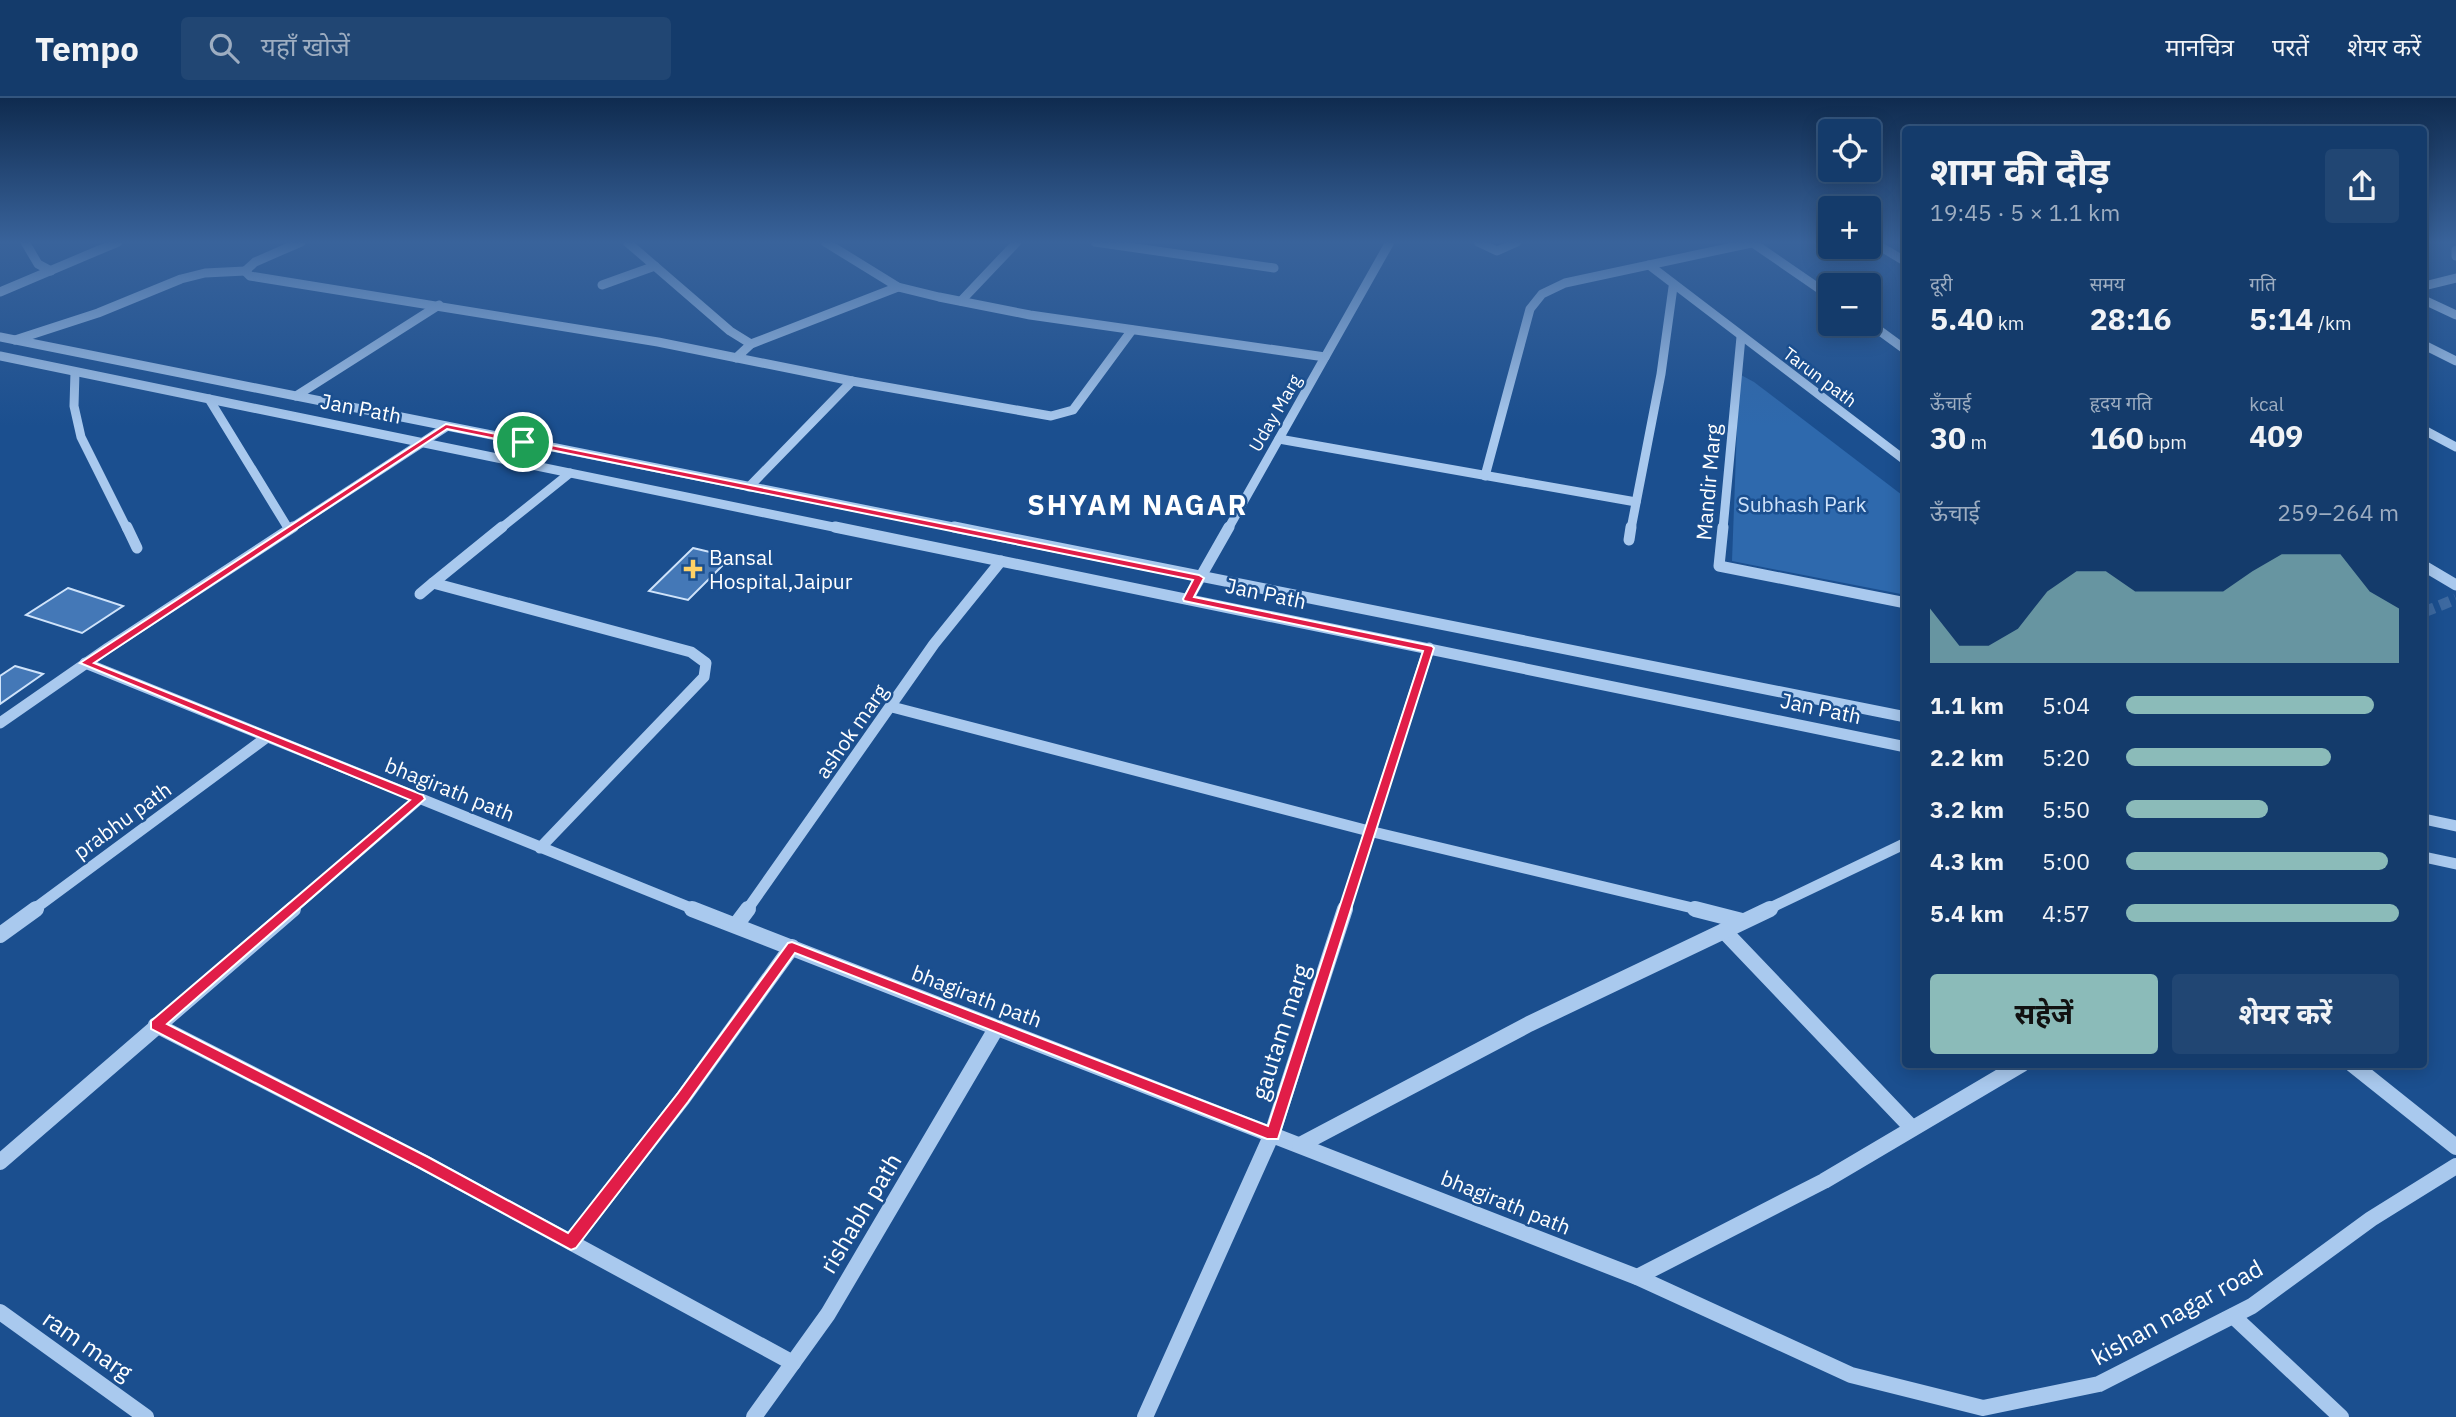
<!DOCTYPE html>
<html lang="hi">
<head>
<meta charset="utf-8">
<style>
  :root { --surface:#143b6b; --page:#214673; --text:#f1f3f6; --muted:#9dadc1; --line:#33557e; --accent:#8bbbb9 }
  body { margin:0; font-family:"IBM Plex Sans","Noto Sans Devanagari",sans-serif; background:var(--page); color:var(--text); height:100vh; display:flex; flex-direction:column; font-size:26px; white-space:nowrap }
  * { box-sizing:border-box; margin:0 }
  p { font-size:23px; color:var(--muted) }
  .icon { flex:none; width:38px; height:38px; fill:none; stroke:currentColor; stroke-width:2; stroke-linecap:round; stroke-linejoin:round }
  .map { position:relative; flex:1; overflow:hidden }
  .side { position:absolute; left:1902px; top:28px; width:525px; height:942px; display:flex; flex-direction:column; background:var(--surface); border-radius:7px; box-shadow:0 4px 18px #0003,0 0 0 2px var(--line) }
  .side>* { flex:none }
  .controls { position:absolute; left:1818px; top:21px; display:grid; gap:14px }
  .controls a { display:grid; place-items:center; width:63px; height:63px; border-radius:7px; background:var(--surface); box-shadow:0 4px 18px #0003,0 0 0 2px var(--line); font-size:35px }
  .pin { position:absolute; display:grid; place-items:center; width:60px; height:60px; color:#fff; margin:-30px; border:4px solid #fff; border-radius:50%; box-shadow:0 2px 7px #0007 }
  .round { display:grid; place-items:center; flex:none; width:74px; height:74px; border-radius:7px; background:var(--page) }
  .head { display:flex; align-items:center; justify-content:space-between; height:119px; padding:0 28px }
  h1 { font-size:38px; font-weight:700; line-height:52px }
  .stats { display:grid; grid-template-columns:repeat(3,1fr); gap:10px; height:119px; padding:7px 28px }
  .stats div { display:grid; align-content:center }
  .stats b { font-size:30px; font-weight:700 }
  .stats small { font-size:19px; font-weight:400 }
  .stats p { font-size:19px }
  .chart { height:196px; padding:14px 28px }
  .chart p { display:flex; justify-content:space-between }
  .chart svg { width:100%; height:126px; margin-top:7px; fill:var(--accent); opacity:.7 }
  .button { display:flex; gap:14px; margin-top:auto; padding:14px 28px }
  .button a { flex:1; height:80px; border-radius:7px; background:var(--accent); color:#111; font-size:28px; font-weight:700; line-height:80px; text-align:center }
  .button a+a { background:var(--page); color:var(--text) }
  ul { padding:0 28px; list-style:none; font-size:23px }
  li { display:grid; grid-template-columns:112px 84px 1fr; align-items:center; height:52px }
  li i { height:18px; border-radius:9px; background:var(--accent) }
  header { display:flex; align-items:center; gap:42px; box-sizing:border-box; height:98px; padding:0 35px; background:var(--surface); border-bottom:2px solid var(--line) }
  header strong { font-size:33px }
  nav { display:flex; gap:38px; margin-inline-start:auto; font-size:24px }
  .search { width:490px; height:63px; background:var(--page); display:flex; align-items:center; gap:18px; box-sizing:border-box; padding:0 24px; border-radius:7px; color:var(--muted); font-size:26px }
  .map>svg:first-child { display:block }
  .green { fill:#2e69ad }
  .building { fill:#4478b7; stroke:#cfe3fa; stroke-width:2 }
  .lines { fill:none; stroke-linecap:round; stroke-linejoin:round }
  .minor-tunnel { stroke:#3d69a0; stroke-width:11; stroke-dasharray:11 6; stroke-linecap:butt }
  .minor-far2 { stroke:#a9c9ee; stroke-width:9 }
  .minor-far1 { stroke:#a9c9ee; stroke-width:11 }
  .minor { stroke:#a9c9ee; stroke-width:16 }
  .route { fill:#e11d48; stroke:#fff; stroke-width:2; fill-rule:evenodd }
  .poi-dot { fill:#ffd166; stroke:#1b4f8f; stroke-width:2.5 }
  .labels { text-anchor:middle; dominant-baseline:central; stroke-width:5; stroke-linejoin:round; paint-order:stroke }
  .far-street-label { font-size:18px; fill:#fff; stroke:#1b4f8f }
  .street-label { font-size:21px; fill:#fff; stroke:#1b4f8f }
  .park-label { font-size:21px; fill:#cfe3fa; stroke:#1b4f8f }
  .poi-label { font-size:21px; fill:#fff; stroke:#1b4f8f; text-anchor:start }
  .near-street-label { font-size:24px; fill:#fff; stroke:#1b4f8f }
  .district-label { font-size:28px; font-weight:bold; letter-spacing:2px; fill:#fff; stroke:#1b4f8f }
</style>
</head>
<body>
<header>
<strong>Tempo</strong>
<div class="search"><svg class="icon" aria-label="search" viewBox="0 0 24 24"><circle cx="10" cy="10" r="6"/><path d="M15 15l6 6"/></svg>यहाँ खोजें</div>
<nav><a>मानचित्र</a><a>परतें</a><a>शेयर करें</a></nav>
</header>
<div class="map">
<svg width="2456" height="1319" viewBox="0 0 2456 1319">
  <rect width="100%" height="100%" fill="#1b4f8f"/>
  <polygon class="green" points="1739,276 1754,284 1906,400 1906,497 1732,463"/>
  <g class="building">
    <polygon points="693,450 731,459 688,502 649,493"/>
    <polygon points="68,490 123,508 82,535 26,517"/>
    <polygon points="15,568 43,576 0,606 0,578"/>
  </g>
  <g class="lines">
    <polyline class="minor-tunnel" points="2424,514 2456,501"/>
    <g class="minor-far2">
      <polyline points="25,144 38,166 51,173"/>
      <polyline points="301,144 255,164 245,173 250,178 658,244 852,283"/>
      <polyline points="627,144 730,233 751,246"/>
      <polyline points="825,144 898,189 939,199 1030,217 1325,259"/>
      <polyline points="1095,144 1274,170"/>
      <polyline points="1478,144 1497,153 1517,144"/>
      <polyline points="1873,144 1906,164"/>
      <polyline points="1753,145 1830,198"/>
      <polyline points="2456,152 2456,158"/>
      <polyline points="1649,167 1906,363"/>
      <polyline points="602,187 655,168"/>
      <polyline points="2424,188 2456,180"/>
      <polyline points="0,194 118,144"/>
      <polyline points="2424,202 2456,217"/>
      <polyline points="961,203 1017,144"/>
      <polyline points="1869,225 1906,252"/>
      <polyline points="0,239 963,431"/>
      <polyline points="15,242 98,215 181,181 205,175 245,173"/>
      <polyline points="2424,247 2456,263"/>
      <polyline points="0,258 843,431"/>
      <polyline points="736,260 751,246 898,189"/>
      <polyline points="75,274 74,308 81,339 127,431"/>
      <polyline points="296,298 439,207"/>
      <polyline points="209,301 288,430"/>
      <polyline points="2424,332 2456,349"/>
      <polyline points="1279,341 1636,404"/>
      <polyline points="1485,378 1530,211 1542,196 1565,185 1756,144"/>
      <polyline points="749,389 852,283 1051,318 1073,312 1132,232"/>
      <polyline points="290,431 446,329"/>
      <polyline points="500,431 570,375"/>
      <polyline points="1228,431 1390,144"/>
      <polyline points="1631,431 1661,276 1673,189"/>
      <polyline points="1723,431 1741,239"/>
    </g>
    <g class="minor-far1">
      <polyline points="127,429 137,450"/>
      <polyline points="502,429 433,485 691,554 706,565 704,579 540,750"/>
      <polyline points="835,429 1906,649"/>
      <polyline points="954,429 1906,619"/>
      <polyline points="1723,429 1719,468 1906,505"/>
      <polyline points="1629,442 1631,429"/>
      <polyline points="2424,468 2456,487"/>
      <polyline points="420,496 433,485"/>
      <polyline points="1188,501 1229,429"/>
      <polyline points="85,565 696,812"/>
      <polyline points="892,609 1369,733 1701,812"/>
      <polyline points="0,625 108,550 293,429"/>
      <polyline points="2424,721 2456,728"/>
      <polyline points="2424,759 2456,766"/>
      <polyline points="33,812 267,639"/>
      <polyline points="291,812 419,701"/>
      <polyline points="747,812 934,546 1001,463"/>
      <polyline points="1344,812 1429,550"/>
      <polyline points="1766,812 1906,745"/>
    </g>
    <g class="minor">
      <polyline points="692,811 1637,1179 1851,1277 1983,1310 2099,1286 2252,1208 2371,1121 2456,1068"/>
      <polyline points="1695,811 1742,823"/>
      <polyline points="736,827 748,811"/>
      <polyline points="1724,833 1912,1030"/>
      <polyline points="0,837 36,811"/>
      <polyline points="156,927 423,1064 793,1265"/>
      <polyline points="2352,966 2456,1049"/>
      <polyline points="1300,1047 1529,926 1770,811"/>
      <polyline points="0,1064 293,811"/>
      <polyline points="571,1144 683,1000 792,849"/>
      <polyline points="1637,1179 1824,1083 2022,966"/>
      <polyline points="0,1214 146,1319"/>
      <polyline points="2233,1218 2341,1319"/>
      <polyline points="754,1319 828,1216 997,929"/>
      <polyline points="1145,1319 1272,1036 1345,811"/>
    </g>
  </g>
  <linearGradient id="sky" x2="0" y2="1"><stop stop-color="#0f2b4f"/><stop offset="0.44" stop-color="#39639b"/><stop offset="1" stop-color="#39639b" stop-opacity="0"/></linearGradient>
  <rect width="2456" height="328" fill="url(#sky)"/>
  <path class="route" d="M 446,326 L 1199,477 L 1204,480 L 1194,499 L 1432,548 L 1434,550 L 1278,1041 L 1267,1041 L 795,855 L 688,1004 L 576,1150 L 571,1152 L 418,1069 L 151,931 L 151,923 L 410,702 L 80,565 ZM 447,331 L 1193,482 L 1183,501 L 1184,503 L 1423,553 L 1268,1028 L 792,844 L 788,845 L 678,995 L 568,1135 L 428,1059 L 167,926 L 425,701 L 423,697 L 94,565 Z"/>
  <path class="poi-dot" d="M689.5 460.5h7v7h7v7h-7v7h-7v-7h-7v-7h7z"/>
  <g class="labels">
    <g class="far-street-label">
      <text transform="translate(1820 279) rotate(37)">Tarun path</text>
      <text transform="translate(1275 315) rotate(-60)">Uday Marg</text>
    </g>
    <g class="street-label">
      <text transform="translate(361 310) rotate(11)">Jan Path</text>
      <text transform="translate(1708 384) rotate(-85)">Mandir Marg</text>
      <text transform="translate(1266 495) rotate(12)">Jan Path</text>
      <text transform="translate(1821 610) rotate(12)">Jan Path</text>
      <text transform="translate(851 633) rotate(-55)">ashok marg</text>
      <text transform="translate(450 691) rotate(22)">bhagirath path</text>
      <text transform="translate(122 722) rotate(-36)">prabhu path</text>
      <text transform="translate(977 898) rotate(21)">bhagirath path</text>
      <text transform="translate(1506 1104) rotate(22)">bhagirath path</text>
    </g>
    <g class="park-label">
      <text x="1802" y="406">Subhash Park</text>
    </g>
    <g class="poi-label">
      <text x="709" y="459">Bansal<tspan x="709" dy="24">Hospital,Jaipur</tspan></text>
    </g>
    <g class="near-street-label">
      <text transform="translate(1280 934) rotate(-72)">gautam marg</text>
      <text transform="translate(860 1115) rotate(-59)">rishabh path</text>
      <text transform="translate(2177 1214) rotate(-29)">kishan nagar road</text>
      <text transform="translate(88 1247) rotate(35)">ram marg</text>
    </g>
    <g class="district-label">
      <text x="1138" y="406">SHYAM NAGAR</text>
    </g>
  </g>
</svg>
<div class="controls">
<a><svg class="icon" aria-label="locate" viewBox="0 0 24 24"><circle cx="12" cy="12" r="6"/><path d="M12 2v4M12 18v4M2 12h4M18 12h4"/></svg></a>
<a>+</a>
<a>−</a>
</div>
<div class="pin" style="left:523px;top:344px;background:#1e9e55"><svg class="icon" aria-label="arrive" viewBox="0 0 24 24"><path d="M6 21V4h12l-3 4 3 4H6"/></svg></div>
<section class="side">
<div class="head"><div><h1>शाम की दौड़</h1><p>19:45 · 5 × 1.1 km</p></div><a class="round"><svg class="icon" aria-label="share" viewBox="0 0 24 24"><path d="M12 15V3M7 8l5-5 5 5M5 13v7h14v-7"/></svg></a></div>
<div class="stats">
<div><p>दूरी</p><b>5.40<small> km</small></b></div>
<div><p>समय</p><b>28:16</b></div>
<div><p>गति</p><b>5:14<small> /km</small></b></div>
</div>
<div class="stats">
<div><p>ऊँचाई</p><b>30<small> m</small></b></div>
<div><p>हृदय गति</p><b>160<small> bpm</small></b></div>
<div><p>kcal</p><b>409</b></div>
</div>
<div class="chart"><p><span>ऊँचाई</span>259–264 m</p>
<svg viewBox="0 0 160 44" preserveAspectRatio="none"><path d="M0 44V25L10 38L20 38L30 32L40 19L50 12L60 12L70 19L80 19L90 19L100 19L110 12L120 6L130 6L140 6L150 19L160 25V44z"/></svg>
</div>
<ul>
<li><b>1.1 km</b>5:04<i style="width:91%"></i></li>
<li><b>2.2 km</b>5:20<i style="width:75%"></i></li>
<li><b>3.2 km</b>5:50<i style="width:52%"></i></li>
<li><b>4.3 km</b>5:00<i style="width:96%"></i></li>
<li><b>5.4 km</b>4:57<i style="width:100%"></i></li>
</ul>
<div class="button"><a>सहेजें</a><a>शेयर करें</a></div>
</section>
</div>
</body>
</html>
